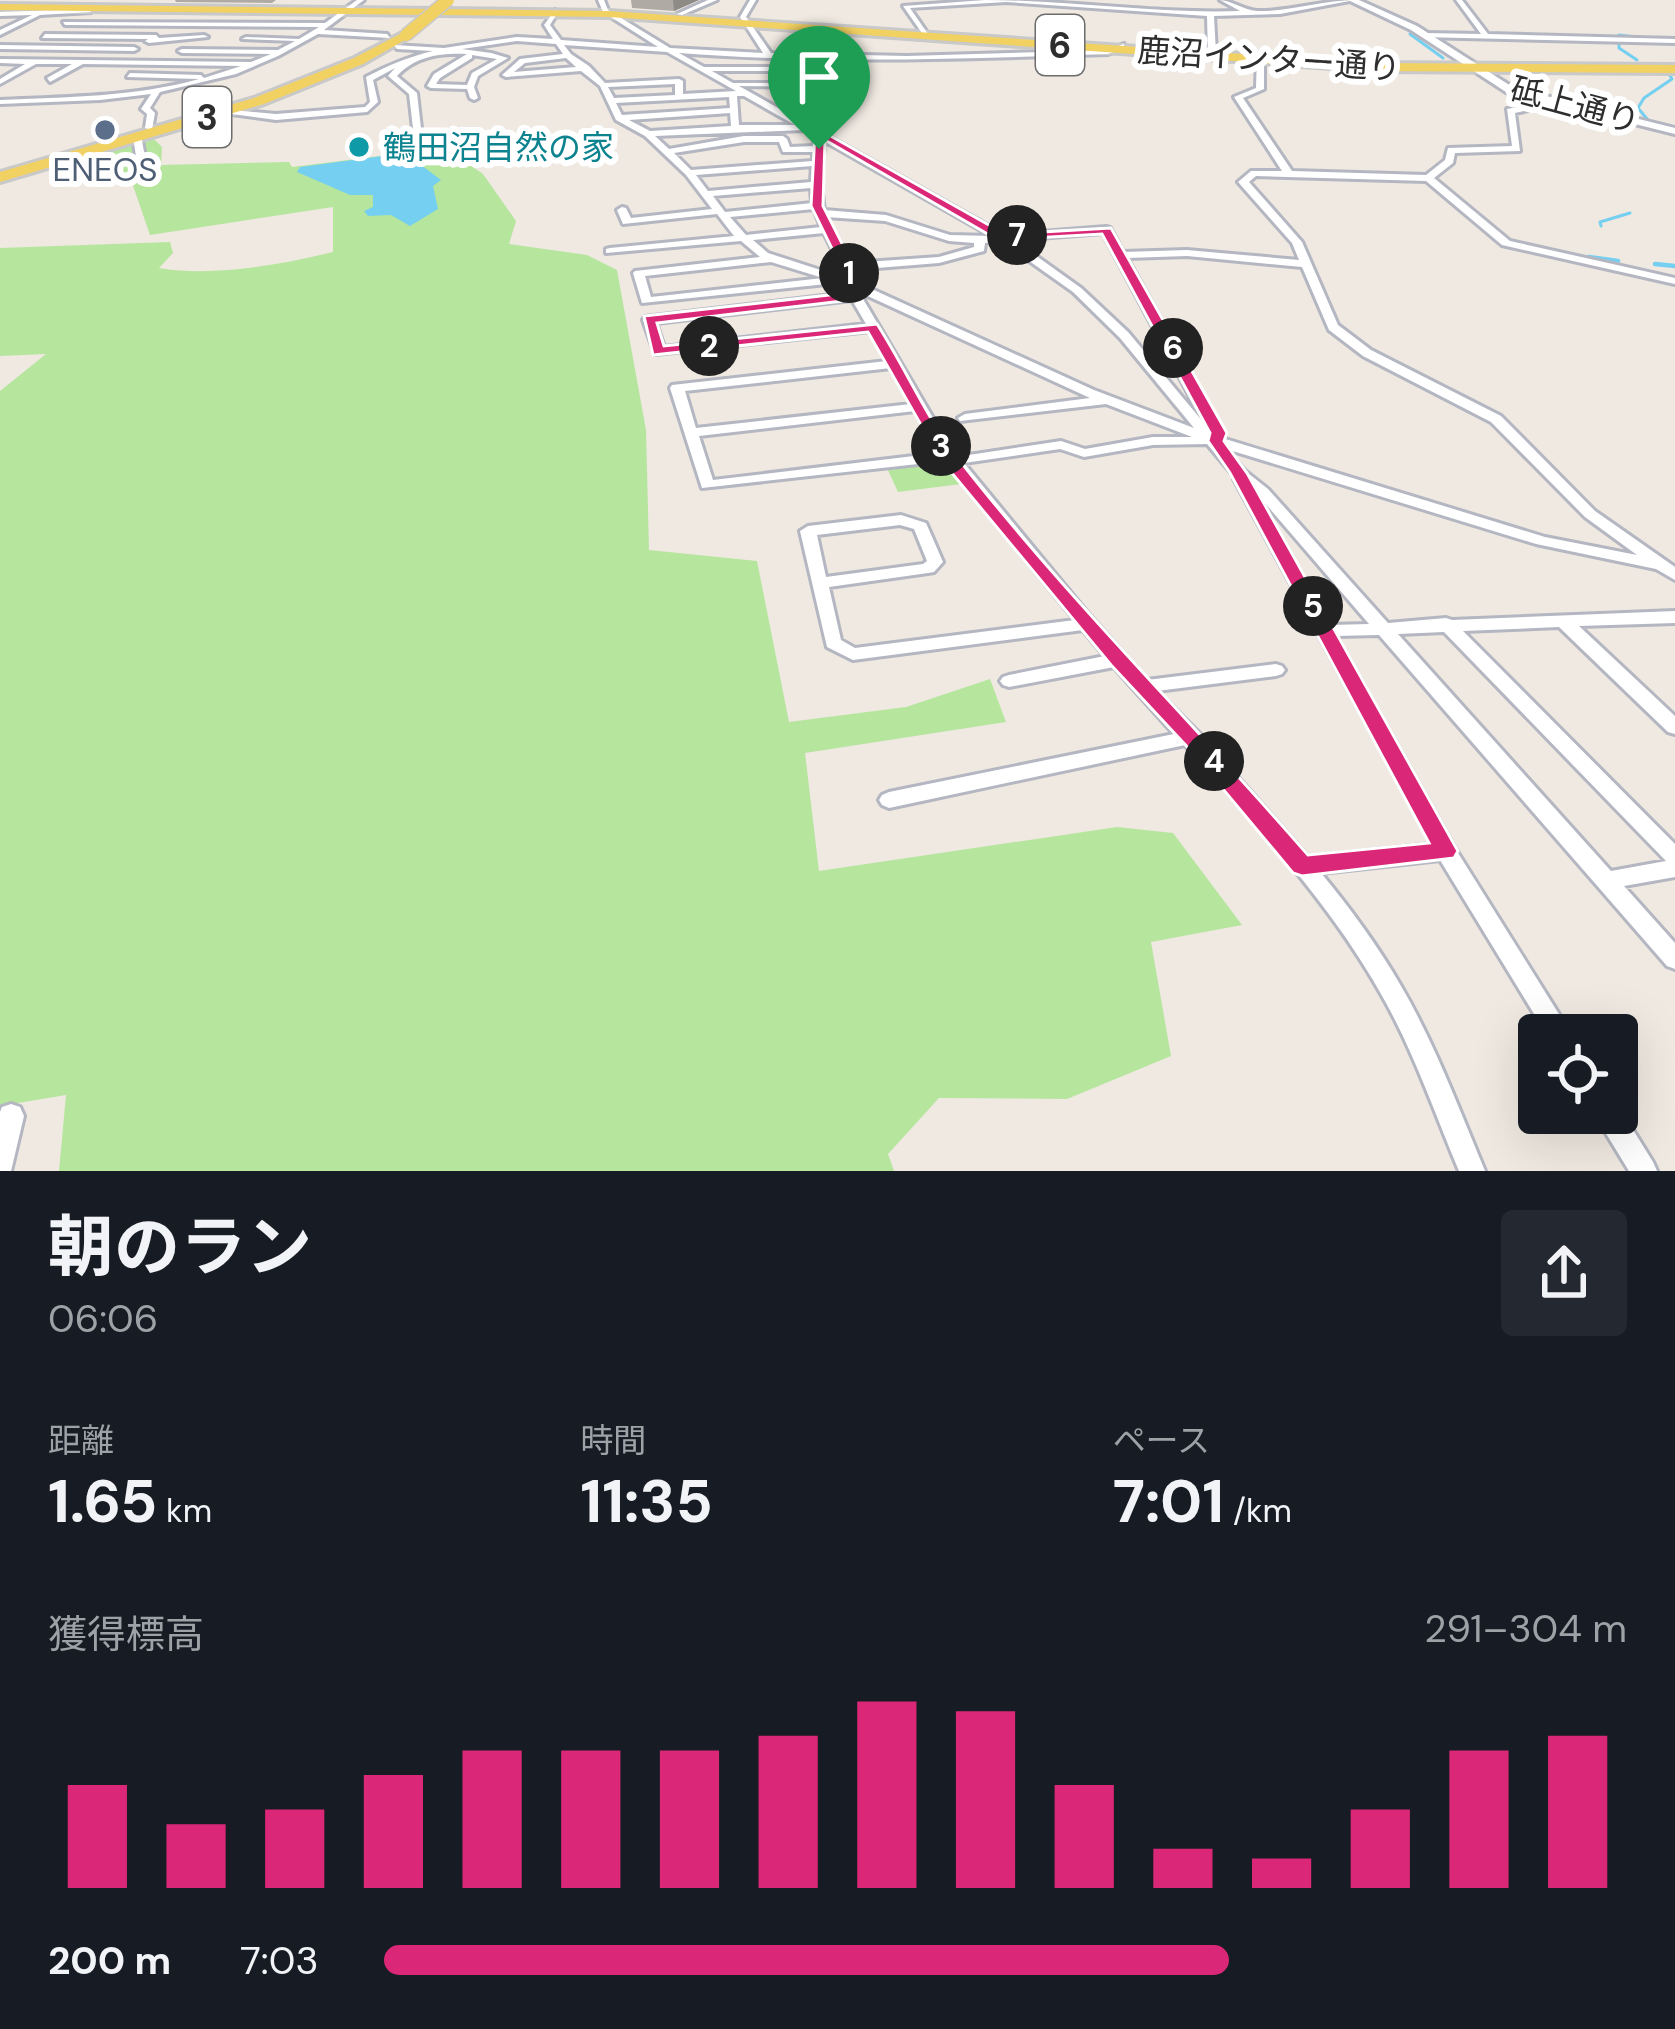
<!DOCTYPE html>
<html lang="ja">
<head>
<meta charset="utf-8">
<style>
  :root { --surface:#171b24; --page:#242831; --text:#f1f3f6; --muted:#9ea1a6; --accent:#db2777 }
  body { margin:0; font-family:"DM Sans","Noto Sans JP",sans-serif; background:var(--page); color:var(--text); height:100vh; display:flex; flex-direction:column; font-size:45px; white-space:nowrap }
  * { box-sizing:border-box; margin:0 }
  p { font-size:39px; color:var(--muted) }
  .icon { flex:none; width:66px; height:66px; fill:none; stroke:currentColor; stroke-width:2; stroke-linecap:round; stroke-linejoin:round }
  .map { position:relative; height:1171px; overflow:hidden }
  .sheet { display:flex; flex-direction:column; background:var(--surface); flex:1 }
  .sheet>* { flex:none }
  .controls { position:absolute; left:1518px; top:1014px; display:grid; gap:24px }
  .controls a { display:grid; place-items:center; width:120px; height:120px; border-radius:12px; background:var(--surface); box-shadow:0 12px 48px #0002; font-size:60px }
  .pin { position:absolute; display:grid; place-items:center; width:102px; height:102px; color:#fff; margin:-123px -51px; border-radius:50% 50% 50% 0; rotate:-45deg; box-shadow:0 0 12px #0007 }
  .pin .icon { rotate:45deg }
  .km { position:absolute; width:60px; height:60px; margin:-30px; border-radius:50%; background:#222; color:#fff; font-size:33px; line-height:60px; text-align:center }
  .round { display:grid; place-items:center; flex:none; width:126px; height:126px; border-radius:12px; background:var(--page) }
  .head { display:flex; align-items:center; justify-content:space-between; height:204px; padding:0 48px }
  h1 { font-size:66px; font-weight:700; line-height:90px }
  .metrics { display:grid; grid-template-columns:repeat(3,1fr); gap:18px; height:204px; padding:12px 48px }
  .metrics div { display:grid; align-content:center }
  .metrics b { font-size:60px; font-weight:700 }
  .metrics small { font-size:33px; font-weight:400 }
  .metrics p { font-size:33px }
  .chart { height:336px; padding:24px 48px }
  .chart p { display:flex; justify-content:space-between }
  .chart svg { width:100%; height:216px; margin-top:12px; stroke:var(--accent); stroke-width:6 }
  ul { padding:0 48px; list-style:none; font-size:39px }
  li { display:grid; grid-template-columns:192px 144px 1fr; align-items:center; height:90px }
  li i { height:30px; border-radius:15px; background:var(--accent) }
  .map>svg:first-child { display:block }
  .green { fill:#b6e59e }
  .water { fill:#75cff0 }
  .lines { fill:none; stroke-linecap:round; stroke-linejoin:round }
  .stream-far1 { stroke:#75cff0; stroke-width:3 }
  .stream { stroke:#75cff0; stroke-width:4.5 }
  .minor-casing { stroke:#b4b7c1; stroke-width:6 }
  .tertiary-casing { stroke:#b4b7c1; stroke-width:6 }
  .primary-casing { stroke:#c9c9c9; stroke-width:6 }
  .minor { fill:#fff; fill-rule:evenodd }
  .tertiary { fill:#fff; fill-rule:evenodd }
  .primary { fill:#f2d163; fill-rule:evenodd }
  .primary-bridge-casing { stroke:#c9c9c9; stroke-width:15; stroke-linecap:butt }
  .primary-bridge { stroke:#f2d163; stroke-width:12 }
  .wall { fill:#afaba4 }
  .shaded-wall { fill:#8e8b86 }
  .route { fill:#db2777; stroke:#fff; stroke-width:3; fill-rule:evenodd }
  .service-dot { fill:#5c6f8a; stroke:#fff; stroke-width:4.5 }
  .culture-dot { fill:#0f9aa8; stroke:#fff; stroke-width:4.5 }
  .labels { text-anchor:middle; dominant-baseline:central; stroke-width:12; stroke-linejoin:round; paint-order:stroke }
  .far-street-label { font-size:33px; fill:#2e2e2e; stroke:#fff }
  .far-culture-label { font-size:33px; fill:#0d838f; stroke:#fff; text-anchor:start }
  .far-service-label { font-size:33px; fill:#4e5e75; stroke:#fff }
  .shield { fill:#fff; stroke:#6d6d6d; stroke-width:3 }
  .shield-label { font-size:36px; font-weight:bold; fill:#2e2e2e }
</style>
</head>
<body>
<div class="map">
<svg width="1675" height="1171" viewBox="0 0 1675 1171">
  <rect width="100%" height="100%" fill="#efe9e1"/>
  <g class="green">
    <path d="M 154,139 L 162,147 L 161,165 L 289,162 L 292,167 L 445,148 L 483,174 L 516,221 L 509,244 L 587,255 L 617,270 L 646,430 L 649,550 L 757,561 L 789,722 L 906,707 L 990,679 L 1006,722 L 805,753 L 819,871 L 1117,827 L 1173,833 L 1242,925 L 1151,942 L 1171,1056 L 1067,1099 L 939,1098 L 888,1154 L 894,1171 L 59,1171 L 66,1095 L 0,1106 L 0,391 L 46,354 L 0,356 L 0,248 L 170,242 L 173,253 L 159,268 C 213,277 280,265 333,252 L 333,207 L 150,235 L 129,174 L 86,173 L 102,149 Z"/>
    <polygon points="936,462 947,465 961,484 898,492 887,468"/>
  </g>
  <polygon class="water" points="405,153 441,180 433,186 438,209 410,226 391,215 368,216 364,211 373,207 373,195 350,195 297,172 300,167"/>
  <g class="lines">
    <g class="stream-far1">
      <polyline points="1410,34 1443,58"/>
      <polyline points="1637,60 1619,48 1619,35 1652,39"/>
      <polyline points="1652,125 1638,108 1644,98 1672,79 1669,74"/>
      <polyline points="1601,226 1600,222 1630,213"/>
    </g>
    <g class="stream">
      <polyline points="1589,257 1618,261"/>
      <polyline points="1655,264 1675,266"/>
    </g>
    <g class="minor-casing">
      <g id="minor">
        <path d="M 357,0 L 364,0 L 324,30 L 387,34 L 390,38 L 318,34 L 278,56 L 236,74 L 160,92 L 150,108 L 155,113 L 152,130 L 145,128 L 147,114 L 141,109 L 151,94 L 100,100 L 0,104 L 0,100 C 66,97 135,97 199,79 L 127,77 L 130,73 L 201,75 L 204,78 L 241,66 L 83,64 L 50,82 L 47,78 L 72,64 L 36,64 L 0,84 L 0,79 L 25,64 L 0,63 L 0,59 L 251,62 L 271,54 L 182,53 L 178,51 L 182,49 L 278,50 L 295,41 L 242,39 L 246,37 L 299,39 L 319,27 L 65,25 L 63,22 L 325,23 Z"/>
        <path d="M 598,0 L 604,0 L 608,10 L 670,48 L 763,53 L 740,17 L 750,0 L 756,0 L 746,17 L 771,53 L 907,56 L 1107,50 L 1124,44 L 1124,48 L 1108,54 C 965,59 822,64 679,53 L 704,67 L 810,67 L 807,87 L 739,86 L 1005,235 L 1106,227 L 1110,228 L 1123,252 L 1187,250 L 1299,260 L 1292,243 L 1238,182 L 1251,171 L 1282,171 L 1234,97 L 1256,88 L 1257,55 L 1264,57 L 1264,89 L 1243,98 L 1292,171 L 1426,175 L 1445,160 L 1448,148 L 1512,146 L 1507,109 L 1551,101 L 1551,105 L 1515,113 L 1520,151 L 1455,153 L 1453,163 L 1434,178 L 1510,241 L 1675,278 L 1675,284 L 1502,245 L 1426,181 L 1256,176 L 1249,182 L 1302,242 L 1338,325 L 1371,350 L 1501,416 L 1595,511 L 1675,567 L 1675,580 L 1656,569 L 1536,544 L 1226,449 L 1244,470 L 1268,489 L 1388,623 L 1446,618 L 1452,620 L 1675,611 L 1675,623 L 1579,626 L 1675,716 L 1675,734 L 1668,732 L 1559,627 L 1463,631 L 1675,844 L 1675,877 L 1624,886 L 1675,943 L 1675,969 L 1667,966 L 1379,635 L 1336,636 L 1453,845 L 1572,1035 L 1547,1035 L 1440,860 L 1321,873 C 1350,908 1378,946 1401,986 C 1435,1044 1459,1109 1485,1171 L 1459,1171 C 1435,1114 1415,1055 1385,1001 C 1333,906 1257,825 1185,745 L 889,808 L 882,805 L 879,800 L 882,795 L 889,792 L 1174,734 L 1114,667 L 1009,687 L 1003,685 L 1000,681 L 1003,677 L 1009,675 L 1105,656 L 1083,630 L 853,660 L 827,647 L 800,531 L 808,526 L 901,515 L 926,523 L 943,562 L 934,572 L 928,573 L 829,587 L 841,640 L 855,648 L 1075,620 L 945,461 L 702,488 L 670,388 L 672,385 L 887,361 L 870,331 L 655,354 L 643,320 L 645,317 L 848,293 L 844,285 L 836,283 L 642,303 L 633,273 L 635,271 L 760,257 L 741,241 L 606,253 L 606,249 L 610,248 L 734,236 L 717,214 L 623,224 L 617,210 L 622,207 L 626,208 L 631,218 L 712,209 L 686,175 L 645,136 L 616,120 L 600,86 L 581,71 L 506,77 L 502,75 L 520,59 L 563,54 L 556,44 L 517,41 L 462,49 L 491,53 L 508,58 L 478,76 L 474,87 L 478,98 L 474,100 L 470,98 L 467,89 L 431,88 L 427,86 L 434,74 L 467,54 C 440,53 416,56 397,76 L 417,93 L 422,137 L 418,140 L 414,137 L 409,94 L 388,76 L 395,68 L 373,80 L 378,102 L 367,112 L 276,120 L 217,112 L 221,109 L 276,114 L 365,107 L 370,102 L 366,77 C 389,65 408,57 433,51 L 397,49 L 394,45 L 444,48 L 517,37 L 553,39 L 544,25 L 555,10 L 558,12 L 550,25 L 561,40 L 658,47 L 603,12 ZM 564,45 L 667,52 L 736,91 L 683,94 L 683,81 L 679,79 L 605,83 L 589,66 L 571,54 ZM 472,55 L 497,59 L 472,73 L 467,85 L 436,84 L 440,78 L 472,58 ZM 566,58 L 576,67 L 514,72 L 525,63 ZM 712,71 L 803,71 L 800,83 L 733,83 ZM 675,84 L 675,95 L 614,98 L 608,87 ZM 737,96 L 744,96 L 795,125 L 739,125 ZM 729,97 L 730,108 L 622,115 L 616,103 ZM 730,113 L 731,126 L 650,131 L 629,120 ZM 804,130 L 815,136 L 814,146 L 790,147 L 787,139 L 783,136 L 744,136 L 669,149 L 655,136 ZM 824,141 L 991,236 L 950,235 L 886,215 L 824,210 L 821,186 ZM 744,142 L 779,142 L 783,152 L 813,152 L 813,161 L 691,170 L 674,153 ZM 812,166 L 811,182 L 708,191 L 696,175 ZM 811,188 L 812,203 L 725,212 L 713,196 ZM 814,209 L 821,227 L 746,235 L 730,217 ZM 826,217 L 885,221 L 949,241 L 974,243 L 974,247 L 939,257 L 851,263 ZM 824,233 L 839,263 L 842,277 L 768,253 L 753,240 ZM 1103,233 L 1204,423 L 1128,332 L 1081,288 L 1014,240 ZM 1001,241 L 1073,292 L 1120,338 L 1194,428 L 1094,390 L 854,281 L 852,270 L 939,263 L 984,251 L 985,243 ZM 1187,256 L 1302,267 L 1329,330 L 1363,356 L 1491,422 L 1585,517 L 1637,555 L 1545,537 L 1222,438 L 1225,435 L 1127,258 ZM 771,262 L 823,278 L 651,297 L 645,276 ZM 859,292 L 1090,398 L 965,414 L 958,418 L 960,421 L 1106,404 L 1192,437 L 1153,437 L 1085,449 L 1061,441 L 969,455 L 953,452 ZM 852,300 L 866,324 L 664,347 L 656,323 ZM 891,368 L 911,404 L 696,428 L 685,391 ZM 915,411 L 939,453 L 713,480 L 699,436 ZM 1207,444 L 1235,477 L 1234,479 L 1432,844 L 1308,857 L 1198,732 L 1157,691 L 1276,676 L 1282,674 L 1285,670 L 1282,666 L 1276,664 L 1147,680 L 1085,610 L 964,463 L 1060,449 L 1084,457 L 1153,445 ZM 1257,495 L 1258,495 L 1369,624 L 1330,625 ZM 900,525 L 914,529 L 927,561 L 923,564 L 826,577 L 817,535 ZM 1444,632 L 1666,861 L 1611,871 L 1398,634 Z"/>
        <polygon points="708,0 717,0 682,15 677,14"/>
        <path d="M 985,0 C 1070,0 1155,14 1240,11 L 1220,0 C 1233,1 1243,10 1257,11 C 1290,12 1322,0 1355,0 L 1280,14 L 1214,16 L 1216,53 L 1212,55 L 1208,53 L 1207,16 L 1006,2 L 910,8 L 928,34 L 924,36 L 903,6 Z"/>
        <polygon points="1456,0 1462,0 1488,34 1675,39 1675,43 1421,37 1424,33 1481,34"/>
        <polygon points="89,9 91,12 40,15 0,35 0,30 32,15 0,16 0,12"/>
        <polygon points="45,34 156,35 159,38 204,35 208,37 149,43 145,41 148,39 42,38"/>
        <polygon points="0,45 134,47 138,49 134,51 0,49"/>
        <polygon points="137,133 141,136 147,167 154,168 154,172 143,173 138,170 133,136"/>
        <polygon points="11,1104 20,1107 24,1116 11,1171 0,1171 0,1112 2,1107"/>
        <polygon points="1617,1104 1653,1162 1657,1171 1629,1171 1599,1122 1595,1113 1617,1113"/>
      </g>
    </g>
    <g class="tertiary-casing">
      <polygon id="tertiary" points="1348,0 1359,0 1417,26 1514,88 1675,128 1675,134 1506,92 1411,30"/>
    </g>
    <g class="primary-casing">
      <g id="primary">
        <polygon points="0,4 609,11 1374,63 1675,65 1675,73 1374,71 609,17 0,10"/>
        <polygon points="406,31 410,37 363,64 264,104 0,182 0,172 254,98 354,58"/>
      </g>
    </g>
    <use href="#minor" class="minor"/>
    <use href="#tertiary" class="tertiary"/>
    <use href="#primary" class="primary"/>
    <g class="primary-bridge-casing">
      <polyline id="primary-bridge" points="406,35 448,0"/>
    </g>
    <use href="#primary-bridge" class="primary-bridge"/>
  </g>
  <g class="wall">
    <polygon points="175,0 276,0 272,3 176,2"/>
    <polygon points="631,0 699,0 674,11 632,8"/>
  </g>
  <polygon class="shaded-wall" points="673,0 699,0 674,11"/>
  <path class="route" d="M 820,130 L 1005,234 L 1111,228 L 1227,433 L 1224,441 L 1247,473 L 1454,844 L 1458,851 L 1454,858 L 1302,876 L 1293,873 L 1192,752 L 1111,665 L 941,460 L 868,332 L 653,355 L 644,316 L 847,293 L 841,267 L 811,206 L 815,133 ZM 825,140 L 998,240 L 1102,234 L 1210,433 L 1208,441 L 1230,473 L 1429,843 L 1308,855 C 1192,721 1066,597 957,457 C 926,417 905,367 877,324 L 664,346 L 657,323 L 860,299 L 854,267 L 823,206 Z"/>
  <circle class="service-dot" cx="105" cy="130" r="12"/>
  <circle class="culture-dot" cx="359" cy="147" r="12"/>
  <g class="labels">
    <g class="far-street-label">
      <text transform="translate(1269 59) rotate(4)">鹿沼インター通り</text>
      <text transform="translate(1575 105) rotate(15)">砥上通り</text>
    </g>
    <g class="far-culture-label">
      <text x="383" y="147">鶴田沼自然の家</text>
    </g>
    <g class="far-service-label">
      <text x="105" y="169">ENEOS</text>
    </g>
    <g class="shield">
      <rect x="1036" y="15" width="48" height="60" rx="9"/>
      <rect x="183" y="87" width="48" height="60" rx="9"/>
    </g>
    <g class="shield-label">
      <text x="1060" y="45">6</text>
      <text x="207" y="117">3</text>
    </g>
  </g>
</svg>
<div class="controls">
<a><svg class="icon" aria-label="locate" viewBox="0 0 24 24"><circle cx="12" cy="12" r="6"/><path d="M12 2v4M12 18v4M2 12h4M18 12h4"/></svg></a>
</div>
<div class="pin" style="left:819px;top:149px;background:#1e9e55"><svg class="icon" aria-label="arrive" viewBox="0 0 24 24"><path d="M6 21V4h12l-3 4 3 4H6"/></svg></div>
<b class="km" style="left:849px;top:273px">1</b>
<b class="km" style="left:709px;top:346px">2</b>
<b class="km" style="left:941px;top:446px">3</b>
<b class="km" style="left:1214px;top:761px">4</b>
<b class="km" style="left:1313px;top:606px">5</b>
<b class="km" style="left:1173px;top:348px">6</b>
<b class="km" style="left:1017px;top:235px">7</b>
</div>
<section class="sheet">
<div class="head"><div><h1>朝のラン</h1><p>06:06</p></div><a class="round"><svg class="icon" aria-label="share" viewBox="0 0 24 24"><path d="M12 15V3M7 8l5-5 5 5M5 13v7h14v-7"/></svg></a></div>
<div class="metrics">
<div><p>距離</p><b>1.65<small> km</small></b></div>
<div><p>時間</p><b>11:35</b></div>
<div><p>ペース</p><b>7:01<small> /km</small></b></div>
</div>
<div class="chart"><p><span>獲得標高</span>291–304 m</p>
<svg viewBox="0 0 160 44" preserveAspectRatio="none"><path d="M5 44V23M15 44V31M25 44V28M35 44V21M45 44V16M55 44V16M65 44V16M75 44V13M85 44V6M95 44V8M105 44V23M115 44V36M125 44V38M135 44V28M145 44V16M155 44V13"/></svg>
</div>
<ul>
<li><b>200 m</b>7:03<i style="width:68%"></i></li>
</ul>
</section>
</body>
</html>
